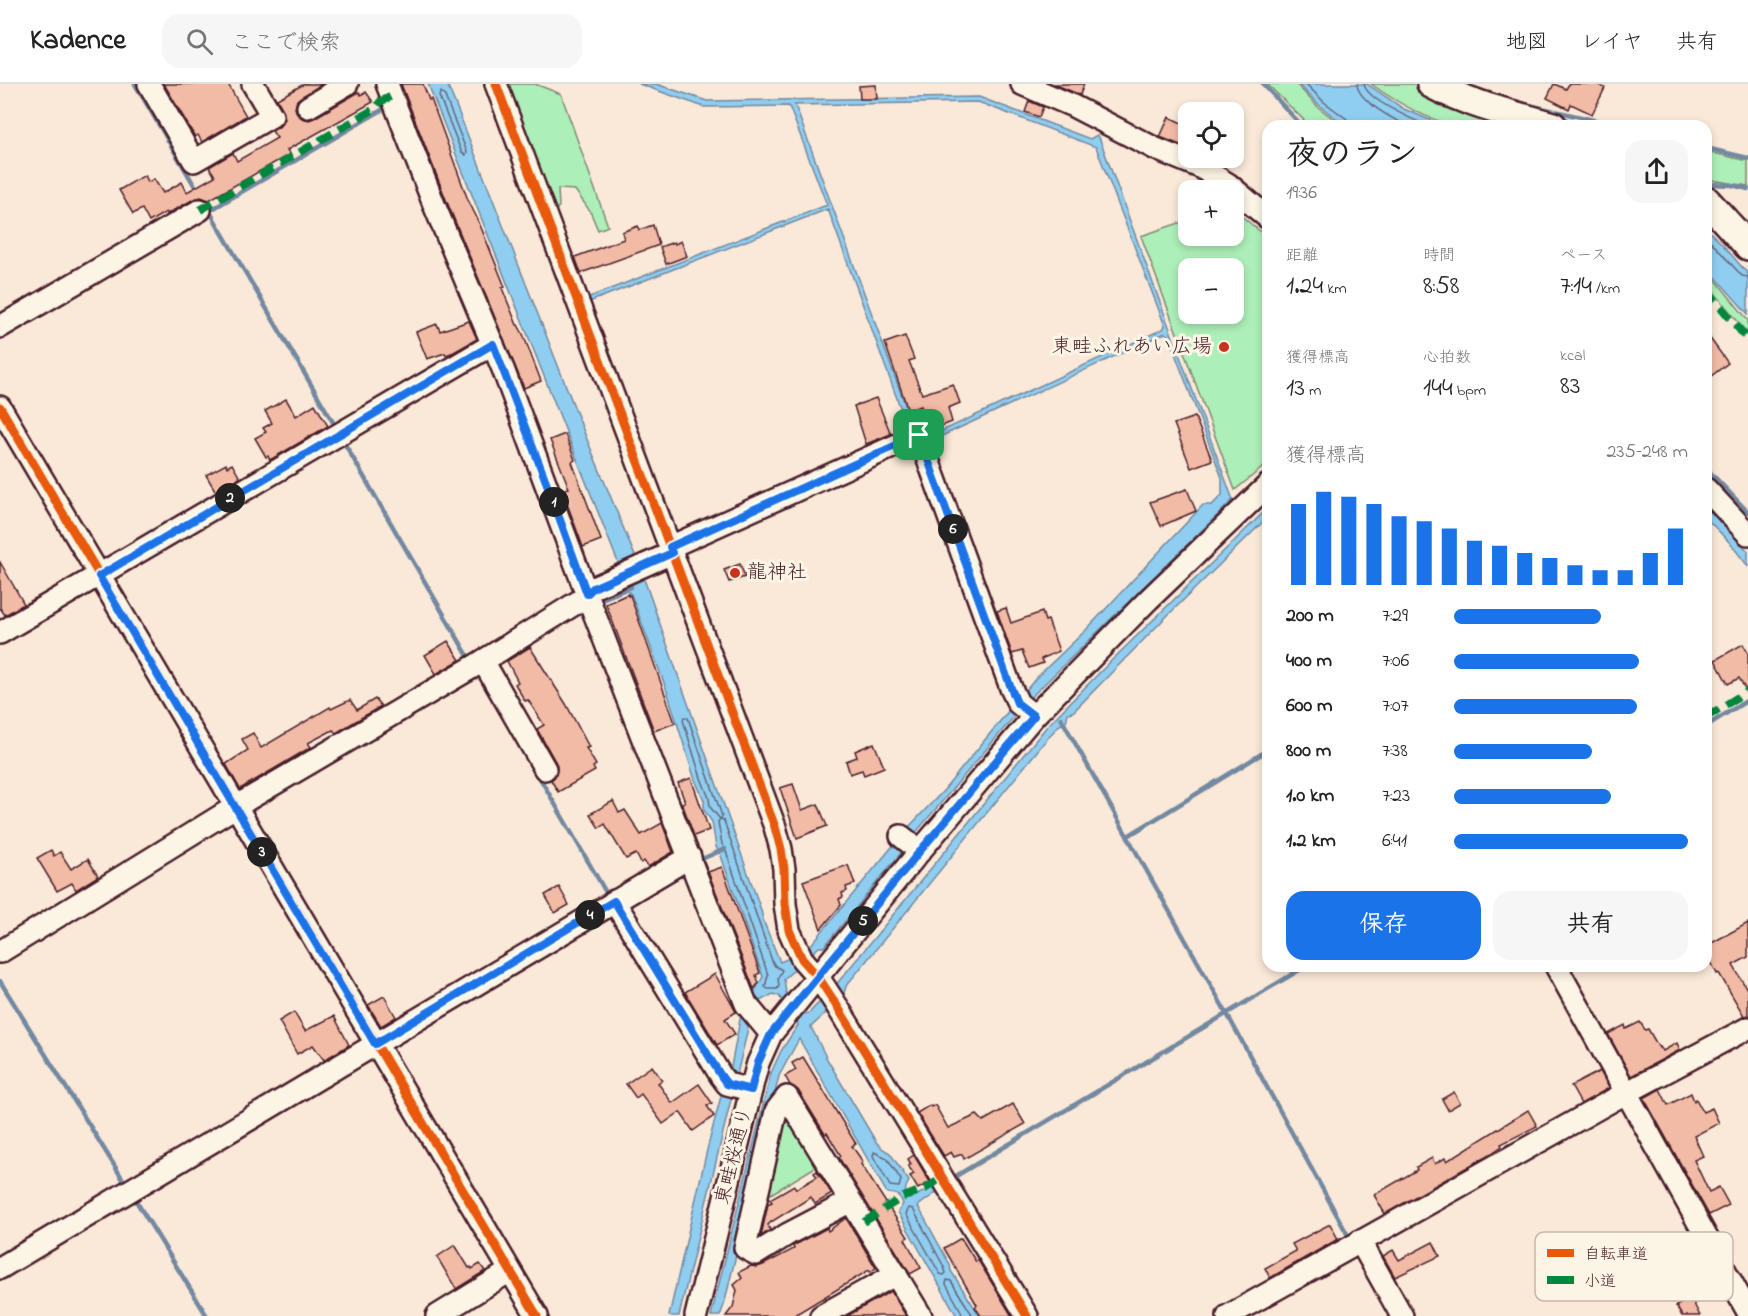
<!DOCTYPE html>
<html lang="ja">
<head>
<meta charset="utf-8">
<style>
  :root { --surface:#fff; --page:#f6f6f6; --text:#222; --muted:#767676; --line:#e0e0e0; --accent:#1a73e8 }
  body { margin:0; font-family:"Indie Flower","Klee One",sans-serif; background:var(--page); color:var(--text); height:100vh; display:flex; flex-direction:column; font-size:22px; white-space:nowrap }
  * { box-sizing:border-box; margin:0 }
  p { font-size:20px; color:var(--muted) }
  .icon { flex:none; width:33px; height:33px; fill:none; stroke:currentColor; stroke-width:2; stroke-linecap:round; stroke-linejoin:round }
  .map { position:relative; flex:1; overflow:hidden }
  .sheet { position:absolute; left:1262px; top:36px; width:450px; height:852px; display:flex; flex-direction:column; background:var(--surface); border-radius:18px; box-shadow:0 3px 9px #0003 }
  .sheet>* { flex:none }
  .buttons { position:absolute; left:1178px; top:18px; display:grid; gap:12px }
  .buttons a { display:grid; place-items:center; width:66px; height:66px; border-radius:12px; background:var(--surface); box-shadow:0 3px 9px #0003; font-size:30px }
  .pin { position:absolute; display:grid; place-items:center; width:51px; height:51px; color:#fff; margin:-26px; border-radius:12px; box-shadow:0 3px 9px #0006 }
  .km { position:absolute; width:30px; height:30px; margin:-15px; border-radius:50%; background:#222; color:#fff; font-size:16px; line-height:30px; text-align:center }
  .round { display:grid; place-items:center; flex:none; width:63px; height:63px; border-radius:18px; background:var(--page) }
  .overview { display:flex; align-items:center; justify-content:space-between; height:102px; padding:0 24px }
  h1 { font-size:33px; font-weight:600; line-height:45px }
  .metrics { display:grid; grid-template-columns:repeat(3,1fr); gap:9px; height:102px; padding:6px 24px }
  .metrics div { display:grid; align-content:center }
  .metrics b { font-size:26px; font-weight:600 }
  .metrics small { font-size:16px; font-weight:400 }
  .metrics p { font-size:16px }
  .chart { height:168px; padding:12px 24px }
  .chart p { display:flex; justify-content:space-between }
  .chart svg { width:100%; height:108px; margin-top:6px; stroke:var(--accent); stroke-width:6 }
  .action { display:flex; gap:12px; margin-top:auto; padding:12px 24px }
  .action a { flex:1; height:69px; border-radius:18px; background:var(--accent); color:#fff; font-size:24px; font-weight:600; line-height:69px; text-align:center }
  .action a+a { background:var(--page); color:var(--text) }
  ul { padding:0 24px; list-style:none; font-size:20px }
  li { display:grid; grid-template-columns:96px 72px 1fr; align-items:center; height:45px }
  li i { height:15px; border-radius:8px; background:var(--accent) }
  header { display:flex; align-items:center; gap:36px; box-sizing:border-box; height:84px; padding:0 30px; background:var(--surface); border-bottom:2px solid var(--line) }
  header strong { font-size:28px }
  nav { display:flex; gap:33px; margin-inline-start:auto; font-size:21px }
  .search { width:420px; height:54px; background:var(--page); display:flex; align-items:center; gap:15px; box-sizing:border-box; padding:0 21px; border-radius:18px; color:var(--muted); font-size:22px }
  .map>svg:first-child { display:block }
  .green { fill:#adefb8; stroke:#7c8772; stroke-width:1.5; fill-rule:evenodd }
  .water { fill:#8fcef0; stroke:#7388a1; stroke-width:1.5; fill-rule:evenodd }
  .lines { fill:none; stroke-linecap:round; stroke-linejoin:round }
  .shore { stroke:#66657a; stroke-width:1.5 }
  .stream { stroke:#7388a1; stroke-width:4.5 }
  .building { fill:#f2bba6; stroke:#4a1f2b; stroke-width:1.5 }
  .minor-casing { stroke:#4a1f2b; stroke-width:26 }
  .major-casing { stroke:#4a1f2b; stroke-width:32 }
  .minor { stroke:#fcf5e5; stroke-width:21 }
  .major { stroke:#fcf5e5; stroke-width:27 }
  .quiet { stroke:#00873e; stroke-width:8; stroke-dasharray:15 8; stroke-linecap:butt }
  .cycleway-casing { stroke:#fcf5e5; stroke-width:13 }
  .cycleway { stroke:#e8590c; stroke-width:9 }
  .route-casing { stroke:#fff; stroke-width:12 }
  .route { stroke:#1a73e8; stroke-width:8 }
  .poi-dot { fill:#c8321e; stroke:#fcf5e5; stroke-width:2 }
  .labels { text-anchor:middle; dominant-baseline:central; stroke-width:6; stroke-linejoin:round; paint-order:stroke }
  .poi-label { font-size:20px; fill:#4a1f2b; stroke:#fcf5e5; text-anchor:end }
  .street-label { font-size:20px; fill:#4a1f2b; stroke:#fcf5e5 }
  .key { fill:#fcf5e5; stroke:#c7b5ad; stroke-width:1.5 }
  .key-label { font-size:16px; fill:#4a1f2b }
</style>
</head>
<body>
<header>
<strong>Kadence</strong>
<div class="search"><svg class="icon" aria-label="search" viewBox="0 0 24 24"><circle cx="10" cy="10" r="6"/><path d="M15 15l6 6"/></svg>ここで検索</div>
<nav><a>地図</a><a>レイヤ</a><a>共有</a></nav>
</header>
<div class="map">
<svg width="1748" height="1232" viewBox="0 0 1748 1232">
  <rect width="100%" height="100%" fill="#fae9d8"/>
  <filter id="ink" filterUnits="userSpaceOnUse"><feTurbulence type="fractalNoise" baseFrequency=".0167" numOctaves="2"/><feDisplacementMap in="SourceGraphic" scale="12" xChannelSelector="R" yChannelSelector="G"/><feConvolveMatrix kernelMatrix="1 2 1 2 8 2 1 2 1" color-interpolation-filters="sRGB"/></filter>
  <g filter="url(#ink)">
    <g class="green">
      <polygon points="506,0 535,0 561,10 608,142 598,146 590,127 575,106 558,105 559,122 557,125 552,125"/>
      <polygon points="1267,0 1296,0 1318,23 1343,42 1310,42"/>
      <path d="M 1371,0 L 1418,0 L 1523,42 C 1503,42 1471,45 1453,41 C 1423,34 1396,18 1371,0 Z"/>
      <polygon points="1709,68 1748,77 1748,102 1706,95 1706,75"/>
      <path d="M 1233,125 L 1268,154 L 1267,380 L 1235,406 L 1141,152 L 1188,136 L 1188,152 L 1233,152 ZM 1233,184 L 1233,230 L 1188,230 L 1188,184 Z"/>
      <polygon points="1706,187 1711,190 1748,236 1748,250 1710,203 1706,200"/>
      <polygon points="791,1029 822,1079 761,1116 779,1032"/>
    </g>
    <g class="water">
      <path d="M 428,0 L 447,0 L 455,19 L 586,353 L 637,477 L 637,494 L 644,495 L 761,826 L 763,836 L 780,878 L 806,867 L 906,746 L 944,706 L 1010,625 L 828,125 L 589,218 L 587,214 L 827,121 L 789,22 L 704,23 L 639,0 L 656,0 L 707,17 L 979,13 L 1090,55 L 1097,51 L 1099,53 L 1233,416 L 1029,615 L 906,760 L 905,764 L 824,863 L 819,863 L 784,895 L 786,909 L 804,930 L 809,929 L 835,902 L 1048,641 L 1112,576 L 1267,425 L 1267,434 L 1162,537 L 1073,628 L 1068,629 L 1066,638 L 1058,642 L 1042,661 L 846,902 L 843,913 L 811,943 L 827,975 L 876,1058 L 883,1065 L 890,1069 L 909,1097 L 906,1103 L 905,1111 L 909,1115 L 939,1100 L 941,1105 L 918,1122 L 950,1181 L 951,1187 L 980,1232 L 957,1232 L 898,1128 L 903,1120 C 900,1110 896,1110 887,1109 L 799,955 L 779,992 L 724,1221 L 720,1232 L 711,1232 L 771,989 L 781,967 L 798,941 L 797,937 L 779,912 L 773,910 L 756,919 L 750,936 L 679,1232 L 669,1232 L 707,1066 L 721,1012 L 727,1004 L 741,930 L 763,893 L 720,769 L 716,763 L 712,738 L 704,726 L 704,716 L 695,696 L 667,607 L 631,510 L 623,504 L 622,500 L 625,498 L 619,481 ZM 978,18 L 1096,63 L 1165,242 L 1163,245 L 929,353 L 917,353 L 795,21 ZM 1165,249 L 1168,251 L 1222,394 L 1222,411 L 1212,421 L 1203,421 L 1086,546 L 1036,594 L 1023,610 L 931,357 Z"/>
      <polygon points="1298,0 1367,0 1404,25 1444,42 1346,42 1320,22"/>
      <polygon points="1706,144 1723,161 1748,190 1748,230 1711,188 1706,185"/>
      <polygon points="1706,423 1748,467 1748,482 1730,459 1706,434"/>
    </g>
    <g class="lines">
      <g class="shore">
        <polyline points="1306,0 1324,18 1347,35 1349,42"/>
        <path d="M 1357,0 C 1358,17 1394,36 1409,42"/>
        <path d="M 1364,0 C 1366,16 1414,36 1428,42"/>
        <polygon points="441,8 444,10 467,68 466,71 462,69 439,12"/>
        <polyline points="1706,152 1742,192 1748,193"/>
        <polygon points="684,633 688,634 722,732 721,735 724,737 772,877 775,882 782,886 778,894 779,902 777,905 768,905 765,903 768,891 726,767 722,760 718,738 720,735 710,723 709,714 701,694 683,636"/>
        <polygon points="874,1068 887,1074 901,1096 899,1103 890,1102 873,1072"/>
        <polygon points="909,1124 913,1125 944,1183 946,1189 944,1191 940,1190 906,1130"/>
        <polyline points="962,1232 961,1227 946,1200 947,1196 951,1197 973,1232"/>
      </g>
      <g class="stream">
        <polyline points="135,0 337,345"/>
        <polyline points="1263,0 1302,42"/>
        <polyline points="1525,20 1619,42"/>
        <polyline points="1706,64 1748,74"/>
        <polyline points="1709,100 1732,101 1748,105"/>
        <polyline points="209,127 387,23"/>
        <polyline points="342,355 472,579"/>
        <polyline points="1706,384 1748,428"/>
        <polyline points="597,517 631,503"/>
        <polyline points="1061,634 1227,930 1351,1157"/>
        <polyline points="1706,642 1748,616"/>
        <polyline points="537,689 608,812"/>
        <polyline points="1128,752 1268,666"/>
        <polyline points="697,777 725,765"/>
        <polyline points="0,897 127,1102"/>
        <polyline points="951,1095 1306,882"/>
        <polyline points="133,1112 207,1232"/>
      </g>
    </g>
    <g class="building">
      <polygon points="164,0 228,0 246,32 202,58 198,51 195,53"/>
      <polygon points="304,0 322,0 297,16 295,24 297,30 302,34 309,36 314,34 359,8 361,11 366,8 373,18 287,66 290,70 209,116 201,113 194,115 167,130 166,128 149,138 142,125 133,130 119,106 145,91 148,98 154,95 163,109 182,98 187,108 215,92 209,83 233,69 237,77 277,54 272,47 279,43 285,35 283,26 277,15"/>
      <polygon points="401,0 423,0 429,16 431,15 468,116 478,136 505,203 502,204 517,241 518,241 523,250 541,297 524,304 447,118"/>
      <polygon points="1054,0 1084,0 1080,11"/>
      <polygon points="1554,0 1566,5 1569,0 1597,0 1605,4 1592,30 1571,20 1569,25 1547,14"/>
      <polygon points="876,1 877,15 860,15 859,2"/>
      <polygon points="1029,17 1043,23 1039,33 1025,28"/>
      <polygon points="1169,33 1188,42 1188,64 1160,53"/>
      <polygon points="653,141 659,161 581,189 575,173 624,155 622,148 638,142 639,146"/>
      <polygon points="681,157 687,172 666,180 660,163 674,158 675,160"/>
      <polygon points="469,237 477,255 454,268 446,271 445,269 427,275 416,248 437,240 440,247"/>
      <polygon points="1706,249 1728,279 1706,296"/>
      <polygon points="905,252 914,275 909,277 922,310 953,300 960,319 948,324 952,338 931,346 921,322 908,326 885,259"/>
      <polygon points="876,314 891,350 866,360 854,322"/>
      <polygon points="286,315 296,332 315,320 328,342 270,376 268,372 266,373 255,354 266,348 263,344 272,339 265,327"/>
      <polygon points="1195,333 1212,376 1191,384 1174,340"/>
      <polygon points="565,350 575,376 572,378 601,456 583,463 562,406 569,404 550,356"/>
      <polygon points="226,380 227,383 232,380 240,394 216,408 206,391"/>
      <polygon points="1187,405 1196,427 1161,442 1150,418"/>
      <polygon points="0,478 24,520 5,531 0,524"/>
      <polygon points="740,480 745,493 729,498 724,486"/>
      <polygon points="628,510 628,512 630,511 675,639 654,647 606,520"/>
      <polygon points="1006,524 1011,539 1042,528 1045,537 1048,536 1059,567 1041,575 1043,579 1029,584 1022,567 1012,570 997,527"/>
      <polygon points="448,557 460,576 436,590 425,571"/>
      <polygon points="1743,560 1748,569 1748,610 1739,594 1728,600 1715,576"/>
      <polygon points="530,563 566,620 589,663 586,664 596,681 593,683 595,687 558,708 551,696 556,691 556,679 537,645 544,641 528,616 525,617 515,600 518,598 507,577"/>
      <polygon points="375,615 381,622 336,649 333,646 308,659 311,663 240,705 226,680 248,666 242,655 253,649 261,664 330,623 331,625 350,616 357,626"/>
      <polygon points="874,659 884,683 864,691 862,686 850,690 846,677 857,673 855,667"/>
      <polygon points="691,694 709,746 694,752 682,719 685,718 678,699"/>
      <polygon points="793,700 802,726 818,720 827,742 797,754 780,704"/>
      <polygon points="613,717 619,729 625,726 641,751 662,739 673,768 648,783 644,777 641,779 636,770 626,775 605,740 599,744 590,730"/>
      <polygon points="51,766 54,772 60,768 71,785 88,775 98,792 76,806 72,799 57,807 37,774"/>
      <polygon points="848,781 855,800 846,803 847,807 842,809 843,813 839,815 841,821 821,845 803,797"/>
      <polygon points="722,783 760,889 756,891 759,899 754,905 708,788"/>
      <polygon points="559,803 569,821 555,829 545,811"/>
      <polygon points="1748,839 1748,873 1733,881 1748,907 1748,931 1744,932 1719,889 1717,890 1706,868 1706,862"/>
      <polygon points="715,890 736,928 725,935 735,950 717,961 685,908"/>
      <polygon points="384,912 396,933 381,942 368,921"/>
      <polygon points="294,928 305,947 334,932 349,961 324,976 313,961 297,970 279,937"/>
      <polygon points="1640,938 1645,946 1648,945 1659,964 1660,963 1663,967 1677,959 1680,966 1631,992 1608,950 1625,941 1626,945"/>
      <polygon points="803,973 856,1060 852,1062 863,1078 861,1080 908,1153 905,1155 921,1184 910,1190 839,1074 841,1072 827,1049 825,1050 798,1006 790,1001 785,992 796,986 792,979"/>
      <polygon points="652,982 662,996 658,999 672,1019 699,1000 712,1019 707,1022 714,1032 693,1047 680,1028 663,1040 641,1010 636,1014 626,1000"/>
      <polygon points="1600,987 1609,1004 1581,1020 1571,1002"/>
      <polygon points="1660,1005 1668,1021 1691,1009 1694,1017 1696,1015 1703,1028 1712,1024 1719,1039 1694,1052 1703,1072 1694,1076 1709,1108 1719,1103 1729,1121 1709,1131 1644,1014"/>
      <polygon points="1454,1008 1460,1019 1448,1026 1442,1015"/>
      <polygon points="1013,1020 1025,1040 964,1075 962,1070 954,1073 951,1068 944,1072 917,1029 930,1021 931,1023 935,1021 948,1044 977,1031 983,1037"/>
      <polygon points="1528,1026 1537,1042 1501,1060 1502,1062 1492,1069 1385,1130 1374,1111 1417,1086 1416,1083 1432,1074 1435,1080 1445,1074 1447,1077"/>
      <polygon points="914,1071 930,1098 918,1105 910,1092 914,1090 908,1082 911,1080 908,1075"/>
      <polygon points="817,1087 832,1110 815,1120 811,1113 771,1138 768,1141 770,1146 761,1152 768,1120 772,1118 770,1115 794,1101 796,1105 817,1093 814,1089"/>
      <polygon points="846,1134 876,1184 870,1188 869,1186 793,1232 726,1232 733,1223 737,1206 734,1201 742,1194 739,1188 751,1182 757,1183 763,1181 794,1165 793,1162 827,1144 828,1147"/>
      <polygon points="1330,1140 1338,1155 1270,1194 1265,1184 1296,1167 1292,1160"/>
      <polygon points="961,1154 976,1178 978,1176 1012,1232 981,1232 975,1223 977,1221 944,1164"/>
      <polygon points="1433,1158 1440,1172 1395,1193 1383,1172 1393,1166 1399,1176"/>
      <polygon points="455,1161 469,1184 471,1183 472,1185 480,1180 485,1187 456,1205 437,1173"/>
      <polygon points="891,1207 906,1232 847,1232"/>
      <polygon points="1691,1214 1700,1232 1682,1232 1676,1222"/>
    </g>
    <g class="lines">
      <g class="minor-casing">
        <g id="minor">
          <polyline points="149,0 194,77 272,32 253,0"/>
          <polyline points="387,0 435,123 503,285 589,516 746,920 771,950"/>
          <polyline points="496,0 775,743 781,765 784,785 785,820 789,846 802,875 818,893 837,922 1027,1232"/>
          <polyline points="1022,0 1071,21 1156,65 1200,83 1228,100 1268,134"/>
          <polyline points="308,23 347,0"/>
          <polyline points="0,243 200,126"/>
          <polyline points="0,323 537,1232"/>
          <polyline points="1706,405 1748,450"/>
          <polyline points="670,463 919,351 1011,604 1018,619 1034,632"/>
          <polyline points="0,549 493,260"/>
          <polyline points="483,577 545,685"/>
          <polyline points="901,752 920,767"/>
          <polyline points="614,817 721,992 727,1000 751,1006"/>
          <polyline points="0,868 235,723 478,580 581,516 593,504 672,469"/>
          <polyline points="1556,882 1748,1228"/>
          <polyline points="851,1117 788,1150 756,1170 745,1164 776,1027 787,1013 921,1232"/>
          <polyline points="1360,1157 1402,1232"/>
          <polyline points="0,1184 690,773"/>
          <polyline points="437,1232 510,1187"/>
          <polyline points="696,1232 754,994 758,979 771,950 920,767 1034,632 1149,515 1268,401"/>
          <polyline points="821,1232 896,1190"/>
          <polyline points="1228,1232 1613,1016 1748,944"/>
        </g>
      </g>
      <g class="major-casing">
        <g id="major">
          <path d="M 1431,0 C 1469,20 1511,30 1553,42"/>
          <polyline points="1706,116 1748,162"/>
        </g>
      </g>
      <use href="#minor" class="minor"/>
      <use href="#major" class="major"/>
      <g class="quiet">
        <polyline points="200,126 376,24 380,18 392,12"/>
        <polyline points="1706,205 1748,256"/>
        <polyline points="1706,633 1748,607"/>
        <polyline points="864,1138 901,1114 925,1105 942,1094"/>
      </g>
      <g class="cycleway-casing">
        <g id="cycleway">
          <polyline points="496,0 775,743 781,765 784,785 785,820 789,846 802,875 818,893 837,922 1027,1232"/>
          <polyline points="0,323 537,1232"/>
        </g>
      </g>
      <use href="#cycleway" class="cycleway"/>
    </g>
  </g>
  <g class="lines" filter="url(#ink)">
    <g class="route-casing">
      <polygon id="route" points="493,260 547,400 587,510 593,504 672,469 670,463 919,351 1011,604 1017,619 1034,632 920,767 771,950 758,979 751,1006 727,1000 721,992 614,817 375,960 99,492"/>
    </g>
    <use href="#route" class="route"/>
  </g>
  <g class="poi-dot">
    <circle cx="1224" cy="263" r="6"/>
    <circle cx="735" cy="489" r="6"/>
  </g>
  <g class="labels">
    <g class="poi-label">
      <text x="1212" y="263">東畦ふれあい広場</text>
      <text x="747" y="489" text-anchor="start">龍神社</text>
    </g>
    <g class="street-label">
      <text transform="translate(735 1072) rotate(-76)">東畦桜通り</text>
    </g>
  </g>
  <rect x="1535" y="1148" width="198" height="69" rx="9" class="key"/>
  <rect x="1547" y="1165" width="27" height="8" fill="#e8590c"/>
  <rect x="1547" y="1192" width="27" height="8" fill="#00873e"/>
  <g class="key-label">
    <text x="1584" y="1175">自転車道</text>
    <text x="1584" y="1202">小道</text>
  </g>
</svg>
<div class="buttons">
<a><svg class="icon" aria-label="locate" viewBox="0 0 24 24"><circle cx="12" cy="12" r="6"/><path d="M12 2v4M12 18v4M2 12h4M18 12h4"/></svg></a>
<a>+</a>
<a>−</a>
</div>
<div class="pin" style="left:919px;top:351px;background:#1e9e55"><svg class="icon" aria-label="arrive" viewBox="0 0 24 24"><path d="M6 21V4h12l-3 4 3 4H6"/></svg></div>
<b class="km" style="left:554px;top:418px">1</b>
<b class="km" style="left:230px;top:414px">2</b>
<b class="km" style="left:262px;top:768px">3</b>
<b class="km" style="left:590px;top:831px">4</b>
<b class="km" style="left:863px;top:837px">5</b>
<b class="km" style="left:953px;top:445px">6</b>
<section class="sheet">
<div class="overview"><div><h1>夜のラン</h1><p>19:36</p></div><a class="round"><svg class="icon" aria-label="share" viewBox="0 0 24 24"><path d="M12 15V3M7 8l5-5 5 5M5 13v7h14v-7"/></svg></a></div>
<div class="metrics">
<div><p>距離</p><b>1.24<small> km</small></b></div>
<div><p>時間</p><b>8:58</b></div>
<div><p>ペース</p><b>7:14<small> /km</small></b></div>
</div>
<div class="metrics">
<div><p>獲得標高</p><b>13<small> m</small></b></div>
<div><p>心拍数</p><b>144<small> bpm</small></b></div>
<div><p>kcal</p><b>83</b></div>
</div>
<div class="chart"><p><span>獲得標高</span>235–248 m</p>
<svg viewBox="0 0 160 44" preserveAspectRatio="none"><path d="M5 44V11M15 44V6M25 44V8M35 44V11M45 44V16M55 44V18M65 44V21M75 44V26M85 44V28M95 44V31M105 44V33M115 44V36M125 44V38M135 44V38M145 44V31M155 44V21"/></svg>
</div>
<ul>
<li><b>200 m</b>7:29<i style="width:63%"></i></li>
<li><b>400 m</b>7:06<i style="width:79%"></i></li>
<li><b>600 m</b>7:07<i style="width:78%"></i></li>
<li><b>800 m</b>7:38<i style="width:59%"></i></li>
<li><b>1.0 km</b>7:23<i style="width:67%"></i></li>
<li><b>1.2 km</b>6:41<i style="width:100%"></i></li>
</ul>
<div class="action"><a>保存</a><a>共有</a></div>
</section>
</div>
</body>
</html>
